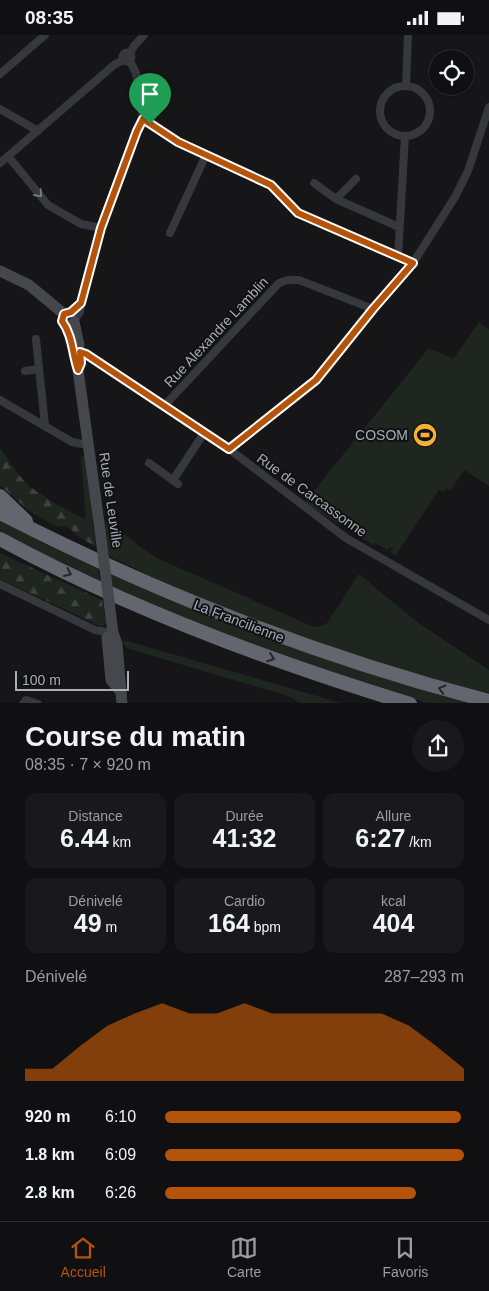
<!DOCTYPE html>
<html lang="fr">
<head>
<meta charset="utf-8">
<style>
  :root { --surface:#101012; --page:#19191b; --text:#f1f3f6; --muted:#9c9d9f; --line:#303032; --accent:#b45309 }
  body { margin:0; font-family:Helvetica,sans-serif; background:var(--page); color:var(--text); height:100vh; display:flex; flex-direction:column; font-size:19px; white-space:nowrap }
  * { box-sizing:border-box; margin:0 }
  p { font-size:16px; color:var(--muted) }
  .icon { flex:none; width:28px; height:28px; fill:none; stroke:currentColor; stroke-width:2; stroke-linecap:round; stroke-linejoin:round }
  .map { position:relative; height:668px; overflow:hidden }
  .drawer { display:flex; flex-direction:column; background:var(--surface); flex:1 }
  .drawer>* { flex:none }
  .controls { position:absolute; left:429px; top:15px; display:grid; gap:10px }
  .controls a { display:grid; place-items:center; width:45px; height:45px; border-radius:50%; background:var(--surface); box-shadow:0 1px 4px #0004,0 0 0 1px var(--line); font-size:25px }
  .scale { position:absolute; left:15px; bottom:12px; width:114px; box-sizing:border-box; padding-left:5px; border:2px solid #a8adb8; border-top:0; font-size:14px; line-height:18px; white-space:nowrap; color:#a8adb8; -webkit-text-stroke:4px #111113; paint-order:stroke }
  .pin { position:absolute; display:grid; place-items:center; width:42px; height:42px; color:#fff; margin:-51px -21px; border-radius:50% 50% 50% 0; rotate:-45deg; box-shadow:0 0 5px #0007 }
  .pin .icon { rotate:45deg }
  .round { display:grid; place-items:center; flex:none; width:52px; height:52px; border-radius:26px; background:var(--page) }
  .overview { display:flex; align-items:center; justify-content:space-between; height:85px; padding:0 25px }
  h1 { font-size:28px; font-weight:700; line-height:38px }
  .stats { display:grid; grid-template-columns:repeat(3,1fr); gap:8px; height:85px; padding:5px 25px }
  .stats div { display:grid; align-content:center; border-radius:12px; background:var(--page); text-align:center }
  .stats b { font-size:25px; font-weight:700 }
  .stats small { font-size:14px; font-weight:400 }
  .stats p { font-size:14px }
  .chart { height:140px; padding:10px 25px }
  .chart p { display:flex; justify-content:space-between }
  .chart svg { width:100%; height:90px; margin-top:5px; fill:var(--accent); opacity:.7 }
  ul { padding:0 25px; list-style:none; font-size:16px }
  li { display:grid; grid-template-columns:80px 60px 1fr; align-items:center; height:38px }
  li i { height:12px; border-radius:6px; background:var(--accent) }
  .status { display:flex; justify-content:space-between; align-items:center; height:35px; padding:0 25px; background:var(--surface); direction:ltr }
  .status svg { height:14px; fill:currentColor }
  .tabs { display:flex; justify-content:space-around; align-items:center; height:70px; border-top:1px solid var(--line); background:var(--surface); font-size:14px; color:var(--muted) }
  .tabs a { display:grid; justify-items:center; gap:2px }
  .tabs .on { color:var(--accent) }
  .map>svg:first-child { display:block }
  .grass { fill:#1e261f }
  .forest { fill:url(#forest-firs) }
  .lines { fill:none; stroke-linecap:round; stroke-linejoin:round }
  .street { stroke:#37383d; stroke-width:8 }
  .secondary { stroke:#45474d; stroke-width:11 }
  .highway { stroke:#63666e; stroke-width:14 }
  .secondary-bridge { stroke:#45474d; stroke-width:11 }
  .oneway { stroke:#757881 }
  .oneway2 { stroke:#26262a }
  .route-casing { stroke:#fff; stroke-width:10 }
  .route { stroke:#b45309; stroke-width:6 }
  .labels { text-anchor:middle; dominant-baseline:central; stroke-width:4; stroke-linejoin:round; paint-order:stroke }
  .street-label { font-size:14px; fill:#a8adb8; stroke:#111113 }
  .poi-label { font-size:14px; fill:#a8adb8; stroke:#111113; text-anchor:end }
</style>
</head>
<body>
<div class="status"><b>08:35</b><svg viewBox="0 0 49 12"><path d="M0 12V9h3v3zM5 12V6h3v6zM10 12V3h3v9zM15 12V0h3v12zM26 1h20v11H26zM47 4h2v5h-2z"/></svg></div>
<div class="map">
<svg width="489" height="669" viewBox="0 0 489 669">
  <defs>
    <pattern id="forest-firs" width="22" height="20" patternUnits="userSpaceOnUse" patternTransform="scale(1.25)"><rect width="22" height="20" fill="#1e261f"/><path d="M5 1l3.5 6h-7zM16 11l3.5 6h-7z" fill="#3c433d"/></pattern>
  </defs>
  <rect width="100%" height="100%" fill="#161618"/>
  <g class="grass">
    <polygon points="479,287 489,295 489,451 464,435 450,456 446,453 444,457 439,455 396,520 390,517 393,514 390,512 387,515 376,508 373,510 304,468 429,313 453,324"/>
    <polygon points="85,421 86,426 94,498 92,489 86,487 81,422"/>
    <polygon points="0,483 98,532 100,548 0,498"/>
    <path d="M 105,486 L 108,487 L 142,513 L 159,524 L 314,592 L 322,591 L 327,588 L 359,539 L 417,587 L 489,635 L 489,658 C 358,625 230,581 109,521 Z"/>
    <polygon points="111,538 477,668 428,668 376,653 238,606 113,554"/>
    <polygon points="124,605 341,668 300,668 288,661 129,614 122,608"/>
  </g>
  <g class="forest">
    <polygon points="0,413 18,439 29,451 54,468 92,488 96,512 75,499 72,495 64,491 57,492 27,474 2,452 0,450"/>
    <polygon points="0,518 102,565 106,589 100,591 0,544"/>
  </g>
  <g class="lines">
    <g class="street">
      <circle cx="127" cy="22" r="4.5"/>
      <polyline points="130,18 134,11 144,0"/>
      <polyline points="0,39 45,0"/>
      <circle cx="405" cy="76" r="25"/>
      <polyline points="406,51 408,0"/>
      <polyline points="0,74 38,96"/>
      <polyline points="143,84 178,107 271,150 298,178 413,228"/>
      <polyline points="8,121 48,170 81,189 101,193"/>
      <polyline points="0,128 114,30 123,25"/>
      <polyline points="314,148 336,164 399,192"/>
      <polyline points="336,164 356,144"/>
      <polyline points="170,198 206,120"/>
      <polyline points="398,222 405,101"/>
      <polyline points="71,277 81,268"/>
      <polyline points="75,284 80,277 82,262 101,193 137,96 143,84 136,38 130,26"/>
      <polyline points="36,304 45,391"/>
      <polyline points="74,315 86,319 229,414 346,503 489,585"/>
      <polyline points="25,336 39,334"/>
      <polyline points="0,365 72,407 88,410"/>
      <polyline points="165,370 279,248 288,245 299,245 373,274"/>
      <polyline points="229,414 316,345 373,274 413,228 455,162 468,136 489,72"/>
      <polyline points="149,428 178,449"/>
      <polyline points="173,445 204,398"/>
      <polyline points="0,549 95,595 113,598"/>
      <polyline points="23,669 26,665 38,669"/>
    </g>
    <g class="secondary">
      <polyline points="0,236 29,250 64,279"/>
      <polyline points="74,287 79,310"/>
      <polyline points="66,290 74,315 78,335 100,495"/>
      <polyline points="121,657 111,645 107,602 113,598 117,609 122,669"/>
    </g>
    <g class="highway">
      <polyline points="0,461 26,486"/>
      <path d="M 0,478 C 156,558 319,622 489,666"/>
      <path d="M 0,504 C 129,574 269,626 410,669"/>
    </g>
    <polyline class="secondary-bridge" points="100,495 113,598"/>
  </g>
  <defs><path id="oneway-chevron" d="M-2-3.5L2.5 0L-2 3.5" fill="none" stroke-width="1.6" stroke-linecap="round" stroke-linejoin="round" transform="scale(1.25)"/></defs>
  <use class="oneway" href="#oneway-chevron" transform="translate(39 159) rotate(49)"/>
  <g class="oneway2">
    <use href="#oneway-chevron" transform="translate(68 538) rotate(25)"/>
    <use href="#oneway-chevron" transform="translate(271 623) rotate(20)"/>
    <use href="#oneway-chevron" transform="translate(442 654) rotate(-164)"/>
  </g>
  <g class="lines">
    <g class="route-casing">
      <path id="route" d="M 143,84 L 178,107 L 271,150 L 298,178 L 413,228 L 373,274 L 316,345 L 229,414 L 86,319 L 80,317 L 81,328 L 78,335 C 72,318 73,301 62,286 L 64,279 L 71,277 L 81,268 L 101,193 L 137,96 Z"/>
    </g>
    <use href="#route" class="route"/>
  </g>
  <defs>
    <g id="stadium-disc" transform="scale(1.25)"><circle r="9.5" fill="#f2b134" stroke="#111113"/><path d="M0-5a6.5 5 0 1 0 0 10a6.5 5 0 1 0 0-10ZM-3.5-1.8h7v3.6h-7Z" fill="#111"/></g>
  </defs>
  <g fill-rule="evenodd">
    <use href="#stadium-disc" x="425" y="400"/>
  </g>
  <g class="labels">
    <g class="street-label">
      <text transform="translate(216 297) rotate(-47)">Rue Alexandre Lamblin</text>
      <text transform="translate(312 460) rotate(36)">Rue de Carcassonne</text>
      <text transform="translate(111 465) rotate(82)">Rue de Leuville</text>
      <text transform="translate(239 586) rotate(21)">La Francilienne</text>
    </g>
    <g class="poi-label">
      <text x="408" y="400">COSOM</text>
    </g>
  </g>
</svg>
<div class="controls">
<a><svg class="icon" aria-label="locate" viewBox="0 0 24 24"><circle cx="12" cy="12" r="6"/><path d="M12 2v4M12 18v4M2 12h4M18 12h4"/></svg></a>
</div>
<div class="scale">100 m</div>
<div class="pin" style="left:150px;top:89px;background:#1e9e55"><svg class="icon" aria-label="arrive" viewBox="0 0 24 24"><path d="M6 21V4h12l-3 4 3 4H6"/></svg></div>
</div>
<section class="drawer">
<div class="overview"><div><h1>Course du matin</h1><p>08:35 · 7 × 920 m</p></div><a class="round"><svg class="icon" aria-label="share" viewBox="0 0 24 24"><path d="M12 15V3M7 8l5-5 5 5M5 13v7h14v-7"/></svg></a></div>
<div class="stats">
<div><p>Distance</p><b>6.44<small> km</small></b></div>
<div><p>Durée</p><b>41:32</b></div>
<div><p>Allure</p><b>6:27<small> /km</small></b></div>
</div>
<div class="stats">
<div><p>Dénivelé</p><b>49<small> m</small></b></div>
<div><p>Cardio</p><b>164<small> bpm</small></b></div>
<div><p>kcal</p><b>404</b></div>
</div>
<div class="chart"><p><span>Dénivelé</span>287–293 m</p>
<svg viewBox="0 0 160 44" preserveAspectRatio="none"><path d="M0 44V38L10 38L20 27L30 17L40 11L50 6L60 11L70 11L80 6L90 11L100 11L110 11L120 11L130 11L140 17L150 27L160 38V44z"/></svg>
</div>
<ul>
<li><b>920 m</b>6:10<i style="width:99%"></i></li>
<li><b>1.8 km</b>6:09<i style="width:100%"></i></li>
<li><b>2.8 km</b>6:26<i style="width:84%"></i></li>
</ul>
</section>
<nav class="tabs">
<a class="on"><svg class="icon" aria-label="home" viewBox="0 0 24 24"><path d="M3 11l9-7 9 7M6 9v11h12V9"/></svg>Accueil</a>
<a><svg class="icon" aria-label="map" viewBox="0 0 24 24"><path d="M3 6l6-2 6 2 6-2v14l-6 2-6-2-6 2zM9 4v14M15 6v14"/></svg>Carte</a>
<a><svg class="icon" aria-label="saved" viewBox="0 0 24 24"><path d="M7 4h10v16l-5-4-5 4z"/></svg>Favoris</a>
</nav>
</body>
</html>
